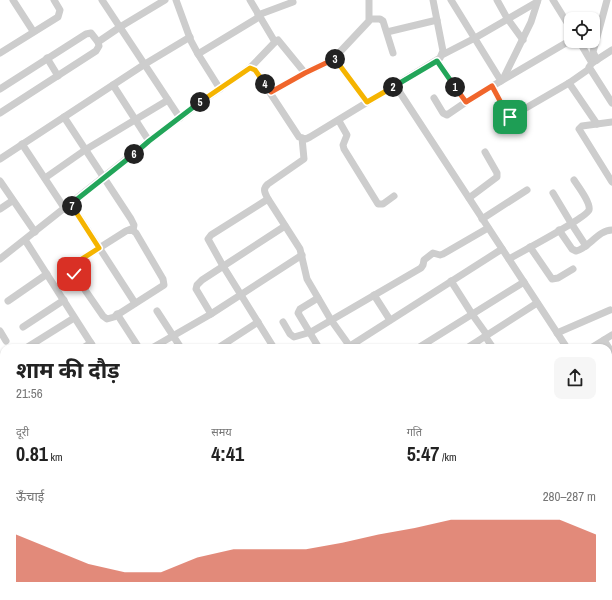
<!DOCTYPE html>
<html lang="hi">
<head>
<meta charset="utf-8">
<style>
  :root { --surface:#fff; --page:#f6f6f6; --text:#222; --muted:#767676; --accent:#d65943 }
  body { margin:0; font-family:"Archivo Narrow","Noto Sans Devanagari",sans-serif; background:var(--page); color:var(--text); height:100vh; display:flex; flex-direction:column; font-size:15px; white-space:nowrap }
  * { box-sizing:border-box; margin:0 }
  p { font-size:13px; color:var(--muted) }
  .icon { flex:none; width:22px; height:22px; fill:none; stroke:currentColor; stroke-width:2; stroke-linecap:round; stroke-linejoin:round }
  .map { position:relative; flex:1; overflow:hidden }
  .drawer { position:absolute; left:0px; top:344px; width:612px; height:256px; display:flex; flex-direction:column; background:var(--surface); border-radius:12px 12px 0 0; box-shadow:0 1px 3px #0004 }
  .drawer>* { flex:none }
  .fabs { position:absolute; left:564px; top:12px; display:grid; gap:8px }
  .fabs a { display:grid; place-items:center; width:36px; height:36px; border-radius:8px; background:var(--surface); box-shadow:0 1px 3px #0004; font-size:20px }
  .pin { position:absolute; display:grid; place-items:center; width:34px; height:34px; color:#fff; margin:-17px; border-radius:8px; box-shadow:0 2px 6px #0006 }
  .km { position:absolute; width:20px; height:20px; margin:-10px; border-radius:50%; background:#222; color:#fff; font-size:11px; line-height:20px; text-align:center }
  .round { display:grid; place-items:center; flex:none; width:42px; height:42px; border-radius:8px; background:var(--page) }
  .overview { display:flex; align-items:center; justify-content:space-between; height:68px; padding:0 16px }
  h1 { font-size:22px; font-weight:700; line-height:30px }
  .figures { display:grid; grid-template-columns:repeat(3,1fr); gap:6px; height:68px; padding:4px 16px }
  .figures div { display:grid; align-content:center }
  .figures b { font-size:20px; font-weight:700 }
  .figures small { font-size:11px; font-weight:400 }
  .figures p { font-size:11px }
  .chart { height:112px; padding:8px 16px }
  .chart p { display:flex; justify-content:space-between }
  .chart svg { width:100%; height:72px; margin-top:4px; fill:var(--accent); opacity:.7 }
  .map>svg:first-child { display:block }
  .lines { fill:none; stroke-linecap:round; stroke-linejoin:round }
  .minor { stroke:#cdcdcd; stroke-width:7 }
  .split-1-casing { stroke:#fff; stroke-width:8 }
  .split-2-casing { stroke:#fff; stroke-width:8 }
  .split-3-casing { stroke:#fff; stroke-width:8 }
  .split-4-casing { stroke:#fff; stroke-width:8 }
  .split-5-casing { stroke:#fff; stroke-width:8 }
  .split-6-casing { stroke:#fff; stroke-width:8 }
  .split-7-casing { stroke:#fff; stroke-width:8 }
  .split-8-casing { stroke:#fff; stroke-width:8 }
  .split-1 { stroke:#f0652b; stroke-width:5 }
  .split-2 { stroke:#22a559; stroke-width:5 }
  .split-3 { stroke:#f5b400; stroke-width:5 }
  .split-4 { stroke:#f0652b; stroke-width:5 }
  .split-5 { stroke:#f5b400; stroke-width:5 }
  .split-6 { stroke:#22a559; stroke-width:5 }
  .split-7 { stroke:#22a559; stroke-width:5 }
  .split-8 { stroke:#f5b400; stroke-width:5 }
</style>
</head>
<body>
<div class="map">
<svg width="612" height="600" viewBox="0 0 612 600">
  <rect width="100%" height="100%" fill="#fff"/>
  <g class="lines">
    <g class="minor">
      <polyline points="13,0 33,31"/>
      <polyline points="102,0 180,118"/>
      <polyline points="176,0 191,41 198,54 220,89"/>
      <polyline points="250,0 275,42"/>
      <polyline points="451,0 501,81"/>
      <polyline points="497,0 507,18 523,40"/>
      <polyline points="553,0 571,29"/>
      <polyline points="258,15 293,2"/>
      <polyline points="370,19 380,19 383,21 393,53"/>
      <polyline points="387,32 437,20"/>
      <polyline points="579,41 592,63"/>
      <polyline points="98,42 120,27 165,0"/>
      <polyline points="612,50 592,63 589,67 612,103"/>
      <polyline points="0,53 58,17 60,10 54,0"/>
      <polyline points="198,54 259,17"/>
      <polyline points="442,55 475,38 537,2"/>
      <polyline points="47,58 58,76"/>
      <polyline points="334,58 367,102"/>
      <polyline points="597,60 593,52 607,0"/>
      <polyline points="437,61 466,102"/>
      <polyline points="250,68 275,42 278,40 305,73"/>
      <polyline points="503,79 531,22 538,0"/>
      <polyline points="569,83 597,124"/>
      <polyline points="113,85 149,141"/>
      <polyline points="395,85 567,348"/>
      <polyline points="492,86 507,114 510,117 512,116 569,83 589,69"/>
      <polyline points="0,89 86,34 91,33 98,42 99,46 96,51 0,113"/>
      <polyline points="271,92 305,73 328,62 338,54 369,21 369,0"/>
      <polyline points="434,98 443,113 447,115 466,102 501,81 571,40"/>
      <polyline points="64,117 131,219 134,225 133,230"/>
      <polyline points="339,121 347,135 343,145 344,149 378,204 383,204 394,196"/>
      <polyline points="612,122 582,126 579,129 612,182"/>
      <path d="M 302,138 L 304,159 L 268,184 C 262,189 265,193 268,199 L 300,249 L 307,279 L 331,320 L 351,348"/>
      <polyline points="22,144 65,209"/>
      <polyline points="0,159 145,64 190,37"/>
      <polyline points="45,178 85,150 168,100"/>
      <polyline points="0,181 35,232"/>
      <polyline points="553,193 571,223 586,246"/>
      <polyline points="469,198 497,177 497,173 485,152"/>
      <polyline points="268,199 211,235 208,239 223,266 274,348"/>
      <polyline points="71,204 135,303"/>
      <polyline points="0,209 12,201"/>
      <polyline points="482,219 527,190"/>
      <polygon points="131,229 136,233 163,279 164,285 114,317 107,319 103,316 74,274 72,269 74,264 126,231"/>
      <path d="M 559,230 L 572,249 L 576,251 C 589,248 598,230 612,230"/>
      <polyline points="25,240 94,348"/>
      <polyline points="530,247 552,279 558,278 573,269"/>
      <polyline points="0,259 149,141 197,105 248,69 250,68 255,70 299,137 306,139 310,137 440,58 443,51 433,0"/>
      <path d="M 509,259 C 521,252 586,218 589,210 C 591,203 578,186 574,180"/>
      <polyline points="451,281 472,314 487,335"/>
      <polyline points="374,295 390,320"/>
      <polyline points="318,298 300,309 298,313 319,348"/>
      <polyline points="8,301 47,274"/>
      <polyline points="157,311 181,348"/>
      <polyline points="117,314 139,348"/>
      <polyline points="211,314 196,289 197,285 202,280 285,226"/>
      <polyline points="283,322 290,334 294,337 311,332 421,268 423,265 424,260 433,253 440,255 443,254 488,228"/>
      <polyline points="23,327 64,300"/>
      <polyline points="0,331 6,341"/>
      <polyline points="557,333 610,310"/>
      <polyline points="485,336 493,348"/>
      <polyline points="604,340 612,353"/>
      <polyline points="350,346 502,249"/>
      <polyline points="26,348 74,318"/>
      <polyline points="83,348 91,343"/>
      <polyline points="152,348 211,314 302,255"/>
      <polyline points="218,348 258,322"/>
      <polyline points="418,348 524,282"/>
      <polyline points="467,348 537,303"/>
      <polyline points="591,348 612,335"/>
      <polyline points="0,364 4,362"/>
      <polyline points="0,402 4,399"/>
      <polyline points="0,412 4,418"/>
      <polyline points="608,412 612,419"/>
      <polyline points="0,444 4,442"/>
      <polyline points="608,460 612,457"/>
      <polyline points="0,468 4,474"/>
      <polyline points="0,516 4,513"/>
      <polyline points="608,520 612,517"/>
      <polyline points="608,527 612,533"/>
      <polyline points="1,534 4,532"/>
      <polyline points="0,554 4,559"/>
      <polyline points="608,560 612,558"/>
      <polyline points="0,569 4,566"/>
      <polyline points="65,596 67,600"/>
      <polyline points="106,596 109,600"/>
      <polyline points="148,596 151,600"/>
      <polyline points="252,596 254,600"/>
      <polyline points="302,596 304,600"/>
      <polyline points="321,596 323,600"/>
      <polyline points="347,596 349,600"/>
      <polyline points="396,596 398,600"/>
      <polyline points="445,596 448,600"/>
      <polyline points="492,596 494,600"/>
      <polyline points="597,596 600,600"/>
      <polyline points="0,599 4,596"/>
      <polyline points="193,599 197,596"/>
      <polyline points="116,600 122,596"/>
      <polyline points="156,600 162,596"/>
      <polyline points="545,600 551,596"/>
    </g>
  </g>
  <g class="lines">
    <g class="split-1-casing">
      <polyline id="split-1" points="455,87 466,102 492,86 507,114 510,117"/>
    </g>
    <g class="split-2-casing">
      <polyline id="split-2" points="393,87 437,61 455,87"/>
    </g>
    <g class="split-3-casing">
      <polyline id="split-3" points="335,59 367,102 393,87"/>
    </g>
    <g class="split-4-casing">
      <polyline id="split-4" points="265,84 271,92 305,73 328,62 334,58 335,59"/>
    </g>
    <g class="split-5-casing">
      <polyline id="split-5" points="200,102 250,68 255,70 265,84"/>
    </g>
    <g class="split-6-casing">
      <polyline id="split-6" points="134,154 149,141 200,102"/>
    </g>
    <g class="split-7-casing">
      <polyline id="split-7" points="72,206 71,204 134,154"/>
    </g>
    <g class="split-8-casing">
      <polyline id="split-8" points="72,206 99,248 74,264 72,269 74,274"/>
    </g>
    <use href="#split-1" class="split-1"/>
    <use href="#split-2" class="split-2"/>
    <use href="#split-3" class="split-3"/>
    <use href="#split-4" class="split-4"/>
    <use href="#split-5" class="split-5"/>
    <use href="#split-6" class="split-6"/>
    <use href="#split-7" class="split-7"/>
    <use href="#split-8" class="split-8"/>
  </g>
</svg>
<div class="fabs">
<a><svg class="icon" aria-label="locate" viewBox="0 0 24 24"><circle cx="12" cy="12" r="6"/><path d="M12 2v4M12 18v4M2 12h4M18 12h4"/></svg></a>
</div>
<div class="pin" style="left:510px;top:117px;background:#1e9e55"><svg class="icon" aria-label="arrive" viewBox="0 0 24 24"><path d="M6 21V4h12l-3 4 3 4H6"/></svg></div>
<div class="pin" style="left:74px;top:274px;background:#d93025"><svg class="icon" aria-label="check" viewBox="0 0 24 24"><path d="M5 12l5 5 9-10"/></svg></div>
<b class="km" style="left:455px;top:87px">1</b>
<b class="km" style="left:393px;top:87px">2</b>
<b class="km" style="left:335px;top:59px">3</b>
<b class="km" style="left:265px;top:84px">4</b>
<b class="km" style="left:200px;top:102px">5</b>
<b class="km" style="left:134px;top:154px">6</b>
<b class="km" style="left:72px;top:206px">7</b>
<section class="drawer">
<div class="overview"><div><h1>शाम की दौड़</h1><p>21:56</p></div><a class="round"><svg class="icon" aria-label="share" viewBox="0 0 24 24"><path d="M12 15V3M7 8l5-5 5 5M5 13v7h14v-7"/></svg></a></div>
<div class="figures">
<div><p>दूरी</p><b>0.81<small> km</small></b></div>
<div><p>समय</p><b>4:41</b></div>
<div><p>गति</p><b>5:47<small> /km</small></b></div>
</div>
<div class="chart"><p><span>ऊँचाई</span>280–287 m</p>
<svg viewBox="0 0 160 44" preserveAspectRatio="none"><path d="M0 44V15L10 24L20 33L30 38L40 38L50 29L60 24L70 24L80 24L90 20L100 15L110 11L120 6L130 6L140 6L150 6L160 15V44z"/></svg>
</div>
</section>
</div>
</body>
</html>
